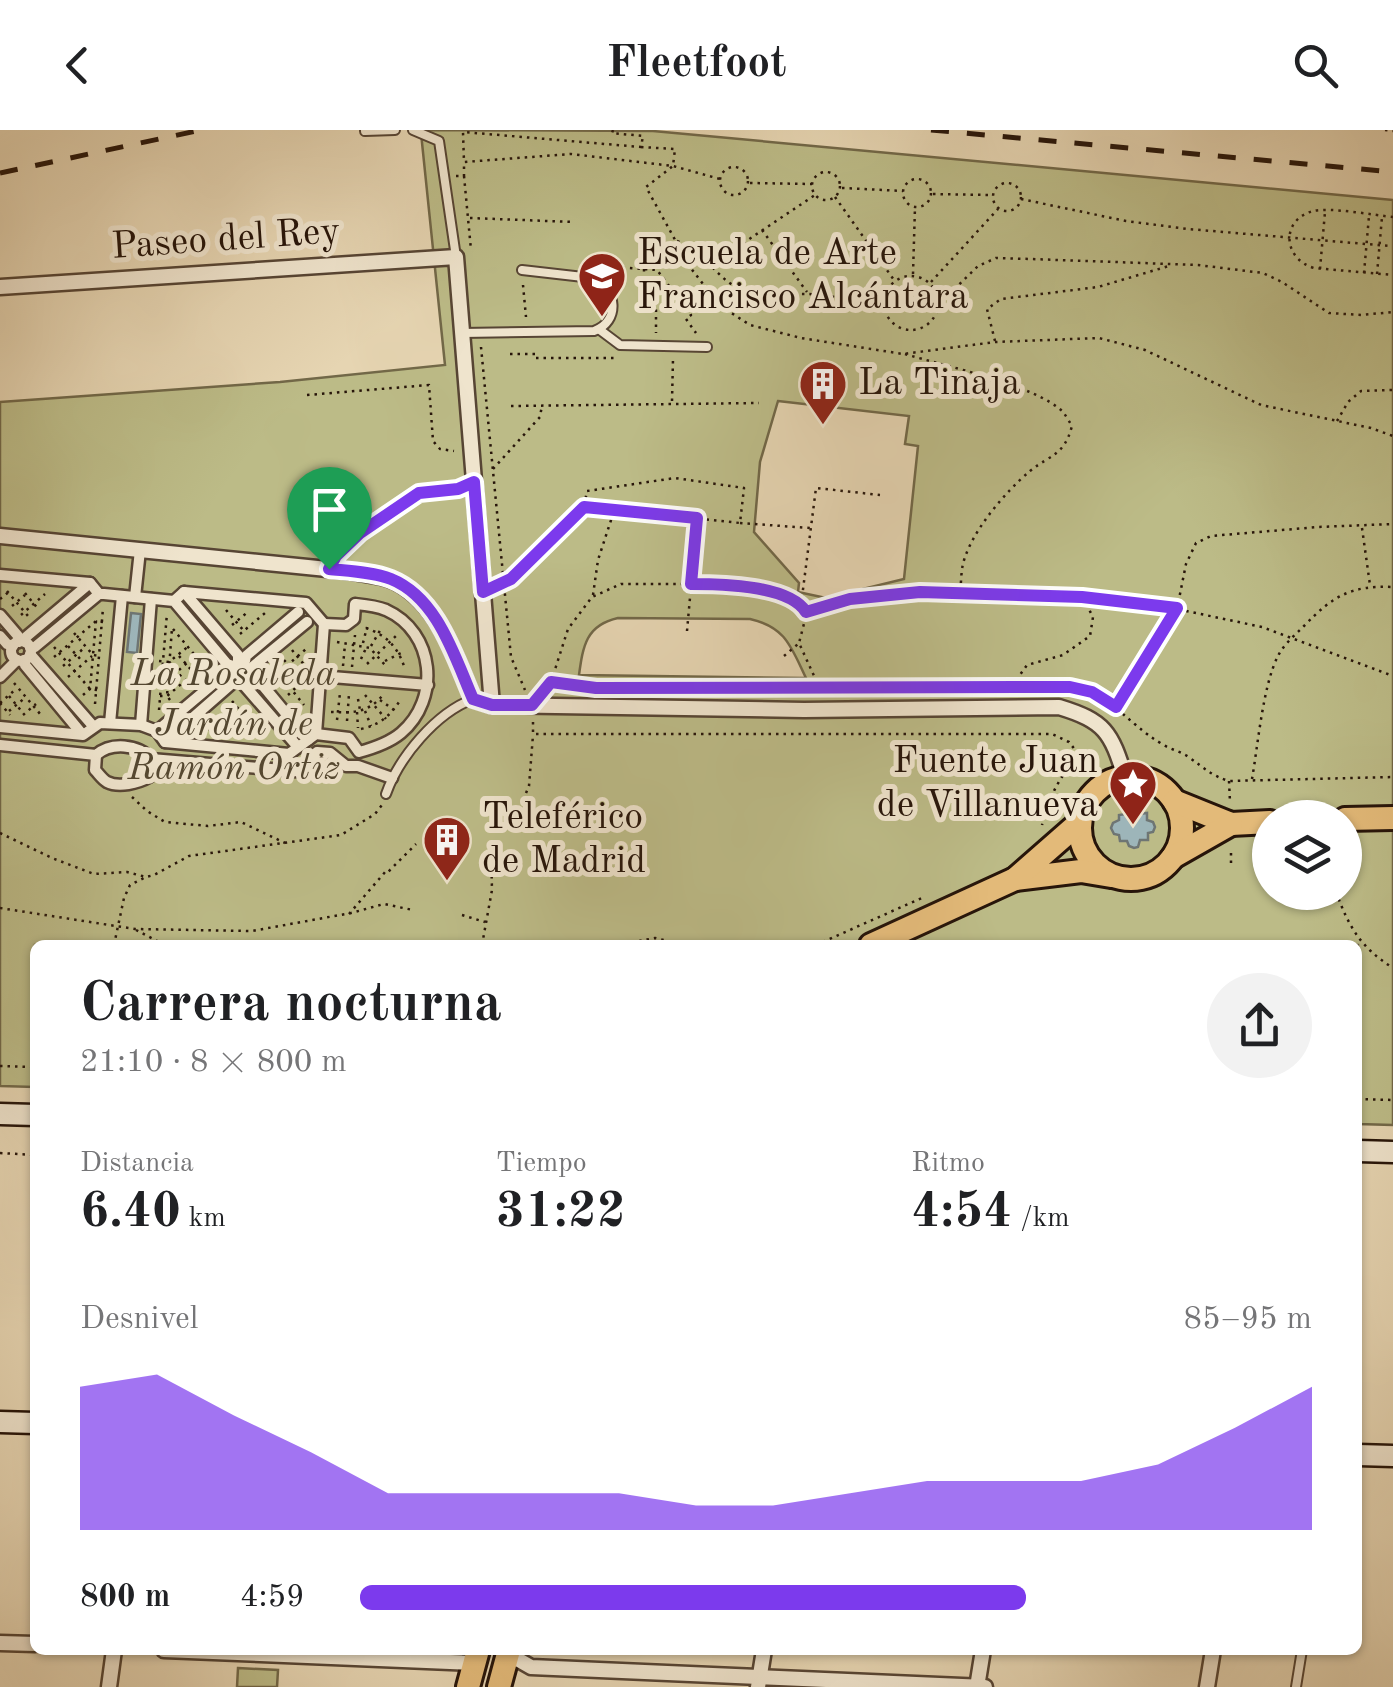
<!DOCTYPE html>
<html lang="es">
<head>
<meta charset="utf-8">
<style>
  :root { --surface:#fff; --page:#f2f2f2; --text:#202124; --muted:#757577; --accent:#7c3aed }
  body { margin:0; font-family:"Old Standard TT",serif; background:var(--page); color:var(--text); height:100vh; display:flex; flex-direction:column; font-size:38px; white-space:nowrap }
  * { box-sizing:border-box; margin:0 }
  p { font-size:32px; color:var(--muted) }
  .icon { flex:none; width:55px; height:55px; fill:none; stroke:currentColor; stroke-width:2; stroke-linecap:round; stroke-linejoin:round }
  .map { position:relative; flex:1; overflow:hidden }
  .sheet { position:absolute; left:30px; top:810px; width:1332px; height:715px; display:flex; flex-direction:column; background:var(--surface); border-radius:15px; box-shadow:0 2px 8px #0004 }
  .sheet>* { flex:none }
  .controls { position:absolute; left:1252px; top:670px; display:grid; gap:20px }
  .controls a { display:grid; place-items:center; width:110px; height:110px; border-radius:50%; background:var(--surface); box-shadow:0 2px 8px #0004; font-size:50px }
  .pin { position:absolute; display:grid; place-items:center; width:85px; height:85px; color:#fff; margin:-102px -42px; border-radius:50% 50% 50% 0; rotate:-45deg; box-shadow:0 0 10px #0007 }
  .pin .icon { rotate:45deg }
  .round { display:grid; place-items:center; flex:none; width:105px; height:105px; border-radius:52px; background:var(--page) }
  .head { display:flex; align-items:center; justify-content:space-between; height:170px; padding:0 50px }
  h1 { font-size:55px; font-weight:700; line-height:75px }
  .figures { display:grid; grid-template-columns:repeat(3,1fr); gap:15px; height:170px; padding:10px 50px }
  .figures div { display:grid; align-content:center }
  .figures b { font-size:50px; font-weight:700 }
  .figures small { font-size:28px; font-weight:400 }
  .figures p { font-size:28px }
  .chart { height:280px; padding:20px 50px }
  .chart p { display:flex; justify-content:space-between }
  .chart svg { width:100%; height:180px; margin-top:10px; fill:var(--accent); opacity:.7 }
  ul { padding:0 50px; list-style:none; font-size:32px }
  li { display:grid; grid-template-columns:160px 120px 1fr; align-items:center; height:75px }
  li i { height:25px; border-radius:12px; background:var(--accent) }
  header { display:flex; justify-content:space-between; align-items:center; height:130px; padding:0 50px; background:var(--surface); font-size:45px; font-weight:700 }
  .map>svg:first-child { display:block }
  .green { fill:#bcbb87; stroke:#726848; stroke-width:2.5; fill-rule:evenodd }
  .water { fill:#9db5b9; stroke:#6e7573; stroke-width:2.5 }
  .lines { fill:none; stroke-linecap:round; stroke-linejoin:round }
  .service-casing { stroke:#574534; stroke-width:12 }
  .pedestrian-casing { stroke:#574534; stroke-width:15 }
  .minor-casing { stroke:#574534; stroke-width:19 }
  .secondary-casing { stroke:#27150a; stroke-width:25 }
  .primary-casing { stroke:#27150a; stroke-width:28 }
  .path { stroke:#27150a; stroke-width:2.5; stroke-dasharray:2.5 5; stroke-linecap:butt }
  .service { stroke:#efe4cd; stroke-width:8 }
  .pedestrian { stroke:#efe4cd; stroke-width:10 }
  .minor { stroke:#efe4cd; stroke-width:14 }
  .secondary { stroke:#efe4cd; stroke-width:20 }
  .primary { stroke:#e3ba79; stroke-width:22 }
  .rail { stroke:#27150a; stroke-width:5; stroke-dasharray:18 18; stroke-linecap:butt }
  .route-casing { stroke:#fff; stroke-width:20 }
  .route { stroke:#7c3aed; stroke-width:12 }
  .labels { text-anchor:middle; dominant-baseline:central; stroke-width:10; stroke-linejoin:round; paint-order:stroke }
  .street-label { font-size:38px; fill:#27150a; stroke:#efe4cd }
  .poi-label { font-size:38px; fill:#27150a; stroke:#efe4cd; text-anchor:start }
  .park-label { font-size:38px; font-style:italic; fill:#544730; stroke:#efe4cd }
</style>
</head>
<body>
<header><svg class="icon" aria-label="back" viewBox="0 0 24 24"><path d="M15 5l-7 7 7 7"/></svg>Fleetfoot<svg class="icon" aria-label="search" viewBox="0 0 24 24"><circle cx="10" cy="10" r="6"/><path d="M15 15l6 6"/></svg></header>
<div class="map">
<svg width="1393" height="1557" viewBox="0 0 1393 1557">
  <rect width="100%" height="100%" fill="#e6d5b2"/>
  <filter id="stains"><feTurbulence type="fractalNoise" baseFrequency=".002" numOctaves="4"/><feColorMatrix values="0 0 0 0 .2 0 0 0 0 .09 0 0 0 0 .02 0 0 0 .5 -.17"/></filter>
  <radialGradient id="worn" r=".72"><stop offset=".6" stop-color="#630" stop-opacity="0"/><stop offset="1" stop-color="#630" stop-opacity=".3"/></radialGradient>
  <g class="green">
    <path d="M 424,0 L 653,1 L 1393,70 L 1393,995 L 1358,994 L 1358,815 L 35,815 L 35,957 L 0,956 L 0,272 L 280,252 L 445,235 L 421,3 ZM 778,271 L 909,286 L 905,314 L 918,316 L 904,449 L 826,468 L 798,462 L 799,453 L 754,402 L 760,332 ZM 618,488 L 750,489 C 786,497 791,517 806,548 L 579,545 C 583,516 586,495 618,488 ZM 1270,688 L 1345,688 L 1345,762 L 1270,762 Z"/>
    <polygon points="238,1538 278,1540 277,1557 237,1557"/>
  </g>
  <g class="water">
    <polygon points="131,483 141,484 137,523 127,522"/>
    <polygon points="1133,675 1138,679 1138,684 1147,683 1147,690 1153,692 1155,697 1153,702 1148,703 1148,710 1140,710 1138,717 1134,718 1129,716 1127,711 1120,711 1119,705 1114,704 1111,698 1113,693 1119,690 1119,685 1126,684 1127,678"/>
  </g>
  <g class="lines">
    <g class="service-casing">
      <g id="service">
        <polyline points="413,0 439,11 456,127"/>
        <polyline points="365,1 395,0"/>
        <polyline points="600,200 620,215 707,217"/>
        <path d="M 462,203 L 594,201 C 620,192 618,158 592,148 L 522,140"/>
        <path d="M 386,664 C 399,627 436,583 473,569"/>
        <polyline points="1296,1557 1302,1520"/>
      </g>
    </g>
    <g class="pedestrian-casing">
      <g id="pedestrian">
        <polyline points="0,445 90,453 99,464"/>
        <polyline points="184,462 238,525 238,531"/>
        <polyline points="135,467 140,420"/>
        <polyline points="174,471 184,462 306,473 324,494 316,604"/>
        <polyline points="0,485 18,506 19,512"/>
        <polyline points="0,506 7,514 13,516"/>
        <circle cx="21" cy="521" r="10"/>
        <polyline points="25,512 26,507 90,453"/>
        <polyline points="30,518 35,517 99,464 104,464 174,471 227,534 233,536"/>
        <polyline points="30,524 93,596"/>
        <polyline points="24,530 25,535 82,604"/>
        <polyline points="245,531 246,526 298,482"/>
        <polyline points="251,538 307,492"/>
        <polyline points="250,543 255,546 308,610"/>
        <polyline points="320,546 428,555"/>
        <polyline points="0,547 17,530"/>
        <polyline points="243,550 244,555 298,617"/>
        <polyline points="110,593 122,466"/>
        <polyline points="141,595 151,469"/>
        <path d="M 0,597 L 83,605 L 100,593 L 141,595 L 157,601 L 165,612 L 289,624 L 316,604 L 349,608 L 359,622 C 374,618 389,613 401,603 C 441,569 435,502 386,480 C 376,476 365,475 355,474 L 354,489 L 346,495 L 324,494"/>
        <polyline points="157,601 226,543 232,542"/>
        <polyline points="165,612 237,549"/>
        <path d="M 0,615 L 96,625 C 111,612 138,614 151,629 L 306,642 L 313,626 L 317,622 L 330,623 L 346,636 L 358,636 L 392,648"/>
        <path d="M 96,625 L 95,640 C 99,644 102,649 107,652 C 119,658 138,653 149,647 L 151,629"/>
      </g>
    </g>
    <g class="minor-casing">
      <g id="minor">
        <polyline points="0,157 456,127 492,575"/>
        <path d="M 0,406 L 347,441 C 362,444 381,445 394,451 C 439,473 455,527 473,569 L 492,575 L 804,580 L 1059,577 C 1105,591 1111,602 1125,647"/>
        <polyline points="0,1513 35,1514"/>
        <polyline points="164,1520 474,1533"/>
        <polyline points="509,1521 517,1529 531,1537 985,1557"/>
        <polyline points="109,1557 114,1520"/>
        <polyline points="758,1557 764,1520"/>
        <polyline points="977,1557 983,1520"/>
        <polyline points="1207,1557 1213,1520"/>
      </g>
    </g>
    <g class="secondary-casing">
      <g id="secondary">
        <polyline points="0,984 35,985"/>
        <polyline points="1358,1021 1393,1022"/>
        <polyline points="0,1292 35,1293"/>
        <polyline points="1358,1325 1393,1326"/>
      </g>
    </g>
    <g class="primary-casing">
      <g id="primary">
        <circle cx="1131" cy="698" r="51"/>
        <polyline points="1174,671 1231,694 1270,692"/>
        <polyline points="1345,689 1393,688"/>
        <polyline points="1173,727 1231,694"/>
        <polyline points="1015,749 1081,741 1111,746"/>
        <polyline points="871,815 1015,749 1080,692"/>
        <polyline points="468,1557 478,1520"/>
        <polyline points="499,1557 509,1520"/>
      </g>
    </g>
    <g class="path">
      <polyline points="613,0 612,3 643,6 641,17 463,2 464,32 571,24 673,36 720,49"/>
      <polyline points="1385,0 1393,1"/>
      <polyline points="641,17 675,19 673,36 646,57 690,137 719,175 750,195 801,208 903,224 995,212 1099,208 1145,220 1261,275 1371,298 1393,306"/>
      <circle cx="734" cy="51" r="14"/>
      <circle cx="826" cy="56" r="14"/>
      <polyline points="456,46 464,46 464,33"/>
      <polyline points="464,46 471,120"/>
      <circle cx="917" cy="63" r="14"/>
      <circle cx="1007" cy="67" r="14"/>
      <polyline points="750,53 812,54"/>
      <polyline points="842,58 903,61"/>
      <polyline points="933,64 990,65"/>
      <polyline points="835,67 894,150"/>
      <polyline points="1021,69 1126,91 1188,99 1390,116"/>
      <path d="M 1393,87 C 1373,85 1330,77 1313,81 C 1280,90 1283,129 1314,138 L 1393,145"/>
      <polyline points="470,88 574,92"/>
      <polyline points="762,100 807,162"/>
      <path d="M 677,111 C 705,121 714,146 738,158 C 759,169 784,163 807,164 C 832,165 858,172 883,174"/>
      <polyline points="712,134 815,65"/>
      <polyline points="600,136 657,140 691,185 686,189 696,203"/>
      <polyline points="644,139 644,150 656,150 656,203"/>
      <polyline points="1320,139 1325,82"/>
      <polyline points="1364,143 1369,86"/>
      <polyline points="913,144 915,77"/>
      <polyline points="1377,144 1382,87"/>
      <circle cx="911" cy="173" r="27"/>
      <polyline points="931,152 998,79"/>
      <polyline points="523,155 526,187"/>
      <polyline points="938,175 978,136 996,128 1031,129 1198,135 1263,143 1282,152 1329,183 1361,185 1393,182"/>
      <polyline points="995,211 987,179 1001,169 1098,157 1169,136"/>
      <polyline points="481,217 511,527 525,560"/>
      <polyline points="510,224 535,224 535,228 615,228"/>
      <path d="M 905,224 C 944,236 1036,255 1063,282 C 1065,284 1070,293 1072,296 C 1064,326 1051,324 1030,341 C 1005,362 967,406 962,439 C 961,447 961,455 960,463"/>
      <polyline points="307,265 429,255 433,311 440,319 454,321"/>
      <polyline points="672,271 673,229"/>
      <polyline points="511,276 759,273"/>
      <polyline points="1337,291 1348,272 1361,261 1393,260"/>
      <polyline points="493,339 540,287 542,275"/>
      <polyline points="740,393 810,398"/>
      <polyline points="1362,398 1370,455"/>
      <polyline points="338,425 360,403 419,363 459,359"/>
      <polyline points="498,455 511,449 584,377 740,393 744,358 675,348 587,361 584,377"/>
      <polyline points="7,461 28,486"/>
      <polyline points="25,463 39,480"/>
      <polyline points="593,465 598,430 614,381"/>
      <polyline points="0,469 10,461"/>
      <polyline points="801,475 816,358 880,365"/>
      <polyline points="12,476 25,465"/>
      <polyline points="226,480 244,501"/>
      <polyline points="21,485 45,464"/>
      <polyline points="232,495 249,481"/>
      <path d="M 366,498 C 386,505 397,516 404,536"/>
      <polyline points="173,499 203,535"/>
      <polyline points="687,501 697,390"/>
      <polyline points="74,503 93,525 101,526"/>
      <polyline points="240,504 265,483"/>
      <polyline points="337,512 370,518 385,535"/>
      <polyline points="363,513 367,497"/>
      <polyline points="68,516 83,532"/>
      <polyline points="371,516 382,497"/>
      <polyline points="54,517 90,559 97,560"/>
      <polyline points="292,520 306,537"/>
      <polyline points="179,526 193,542"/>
      <polyline points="784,526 798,514"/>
      <polyline points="54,527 96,491 103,492"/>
      <polyline points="361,529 366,518"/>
      <polyline points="284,530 302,550"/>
      <polyline points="159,531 169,532 190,515"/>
      <polyline points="385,531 405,521"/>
      <polyline points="170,533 184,550"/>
      <polyline points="367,534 397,505"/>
      <polyline points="63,536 83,519"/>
      <polyline points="343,536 345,514"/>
      <polyline points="352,537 355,505"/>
      <polyline points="275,539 304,575"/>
      <polyline points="179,540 195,526"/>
      <polyline points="275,546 306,519"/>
      <polyline points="68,547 92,526"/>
      <path d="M 553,552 L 596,558 L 1070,557 C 1117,568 1125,592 1162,614 C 1171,620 1181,621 1190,628 C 1204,638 1212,646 1229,651 L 1393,647"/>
      <polyline points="14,553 41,585"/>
      <polyline points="282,556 305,536"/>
      <polyline points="1012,556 1027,535 1063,525 1090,506 1093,487 1083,468"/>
      <polyline points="546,558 551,552 568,499 592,467 621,454 732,454 779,465 801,475 807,482"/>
      <polyline points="820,559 799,513 807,482 851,469 921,462 1082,467 1177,479 1262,497 1393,546"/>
      <polyline points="83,565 90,559 96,491 93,488"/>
      <polyline points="288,565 304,550"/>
      <polyline points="365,565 386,589"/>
      <polyline points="9,566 23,583"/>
      <polyline points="160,566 167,566 205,534"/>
      <polyline points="358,569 360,580"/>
      <polyline points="170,570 167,566 172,498"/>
      <polyline points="380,570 394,580"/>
      <polyline points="232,571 262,607"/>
      <polyline points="0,573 10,585"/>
      <polyline points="0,573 16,559"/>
      <polyline points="95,574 103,478"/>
      <polyline points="1117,575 1177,479 1186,434 1196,413 1211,406 1318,397 1393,394"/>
      <polyline points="159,580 167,483"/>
      <polyline points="9,581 26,567"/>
      <polyline points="365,581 371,596"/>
      <path d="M 331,582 C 352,583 368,583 382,566"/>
      <polyline points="357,582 358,598"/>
      <polyline points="228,584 243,602"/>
      <polyline points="23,585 36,574"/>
      <polyline points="213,586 228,603"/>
      <polyline points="337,590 340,563"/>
      <polyline points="347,591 349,564"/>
      <path d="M 533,592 L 533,604 L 1052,604 L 1069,612 L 1079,625 C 1058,649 1050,665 1042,695"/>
      <path d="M 361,599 C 380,595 391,585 401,569"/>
      <polyline points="209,601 237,577"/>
      <polyline points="226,602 250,582"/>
      <path d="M 1252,649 C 1258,615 1263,555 1278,526 C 1284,514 1295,505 1304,496 C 1333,466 1351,455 1393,457"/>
      <polyline points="1229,651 1230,672"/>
      <polyline points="526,663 529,656 533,605"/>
      <polyline points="132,667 147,681 165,692 208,696 241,692 285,713"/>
      <polyline points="0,703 52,728 94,744 127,742 146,747 154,745 189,726 341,705 375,684 382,675"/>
      <polyline points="1231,733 1231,720"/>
      <path d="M 1336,762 C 1349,797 1360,817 1393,838"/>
      <polyline points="0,778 135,799 252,801 351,783 384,774 413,780"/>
      <polyline points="349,784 386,741 388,742 416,714"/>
      <polyline points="462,785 485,792"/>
      <polyline points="136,800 165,815"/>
      <polyline points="114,815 124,768 130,755 144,748"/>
      <polyline points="482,815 492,760 491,718"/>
      <polyline points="617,815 655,808 685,815"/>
      <polyline points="816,815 924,767"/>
      <polyline points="0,936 35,937"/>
      <polyline points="1358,969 1393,970"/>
      <polyline points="0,1023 35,1025"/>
    </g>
    <use href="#service" class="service"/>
    <use href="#pedestrian" class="pedestrian"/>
    <use href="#minor" class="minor"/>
    <use href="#secondary" class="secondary"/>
    <use href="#primary" class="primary"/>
    <g class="rail">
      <polyline points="931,0 1393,42"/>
      <polyline points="0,43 201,0"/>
    </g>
  </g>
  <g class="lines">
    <g class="route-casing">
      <path id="route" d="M 474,352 L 483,462 L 511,449 L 584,377 L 697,388 L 691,454 C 721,454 789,455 806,482 L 850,469 L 920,462 L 1082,467 L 1177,478 L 1116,577 L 1092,562 L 1070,557 L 596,558 L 551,552 L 532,575 L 492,575 L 473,569 C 455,528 438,468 391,449 C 373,442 348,441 329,439 L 336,426 L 360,403 L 419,363 L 458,359 Z"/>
    </g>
    <use href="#route" class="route"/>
  </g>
  <defs>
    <g id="university-pin" transform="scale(2.5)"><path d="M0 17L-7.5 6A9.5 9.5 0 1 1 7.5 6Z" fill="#8f2418" stroke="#efe4cd"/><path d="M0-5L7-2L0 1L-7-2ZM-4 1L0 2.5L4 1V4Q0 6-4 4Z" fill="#fff"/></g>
    <g id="building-pin" transform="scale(2.5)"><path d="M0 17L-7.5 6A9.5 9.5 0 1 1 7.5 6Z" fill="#8f2418" stroke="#efe4cd"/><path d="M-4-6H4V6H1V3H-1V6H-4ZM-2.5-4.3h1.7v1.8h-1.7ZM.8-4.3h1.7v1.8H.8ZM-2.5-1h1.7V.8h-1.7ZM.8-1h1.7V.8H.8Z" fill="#fff"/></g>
    <g id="sight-pin" transform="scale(2.5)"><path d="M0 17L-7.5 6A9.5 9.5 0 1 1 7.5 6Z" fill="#8f2418" stroke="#efe4cd"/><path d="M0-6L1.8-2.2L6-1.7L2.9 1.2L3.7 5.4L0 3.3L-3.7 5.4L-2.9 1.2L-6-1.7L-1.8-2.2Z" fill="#fff"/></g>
  </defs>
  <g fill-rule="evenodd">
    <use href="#university-pin" x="602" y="146"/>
    <use href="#building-pin" x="823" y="254"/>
    <use href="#sight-pin" x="1133" y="654"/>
    <use href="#building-pin" x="447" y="710"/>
  </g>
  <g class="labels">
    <g class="street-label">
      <text transform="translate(226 110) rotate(-4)">Paseo del Rey</text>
    </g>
    <g class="poi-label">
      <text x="637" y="124">Escuela de Arte<tspan x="637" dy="44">Francisco Alcántara</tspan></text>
      <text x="858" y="254">La Tinaja</text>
      <text x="1098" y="632" text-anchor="end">Fuente Juan<tspan x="1098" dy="44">de Villanueva</tspan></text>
      <text x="482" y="688">Teleférico<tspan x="482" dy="44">de Madrid</tspan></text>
    </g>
    <g class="park-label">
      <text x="233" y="545">La Rosaleda</text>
      <text x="234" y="595">Jardín de<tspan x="234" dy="44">Ramón Ortiz</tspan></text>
    </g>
  </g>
  <rect width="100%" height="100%" filter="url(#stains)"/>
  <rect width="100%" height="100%" fill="url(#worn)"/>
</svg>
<div class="controls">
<a><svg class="icon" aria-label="layers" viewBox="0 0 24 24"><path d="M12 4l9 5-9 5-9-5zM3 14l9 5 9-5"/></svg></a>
</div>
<div class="pin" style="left:329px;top:439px;background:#1e9e55"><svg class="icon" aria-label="arrive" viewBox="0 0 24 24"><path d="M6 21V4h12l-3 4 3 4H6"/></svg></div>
<section class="sheet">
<div class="head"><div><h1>Carrera nocturna</h1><p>21:10 · 8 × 800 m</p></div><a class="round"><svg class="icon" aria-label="share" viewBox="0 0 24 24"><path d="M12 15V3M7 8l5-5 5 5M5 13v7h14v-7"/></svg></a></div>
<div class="figures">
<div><p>Distancia</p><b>6.40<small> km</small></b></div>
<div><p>Tiempo</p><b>31:22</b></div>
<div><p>Ritmo</p><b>4:54<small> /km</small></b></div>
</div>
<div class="chart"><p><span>Desnivel</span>85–95 m</p>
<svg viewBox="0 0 160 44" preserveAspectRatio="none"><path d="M0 44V9L10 6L20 16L30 25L40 35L50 35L60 35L70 35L80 38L90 38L100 35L110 32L120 32L130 32L140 28L150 19L160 9V44z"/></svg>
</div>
<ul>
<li><b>800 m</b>4:59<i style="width:70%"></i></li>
</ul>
</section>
</div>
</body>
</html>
